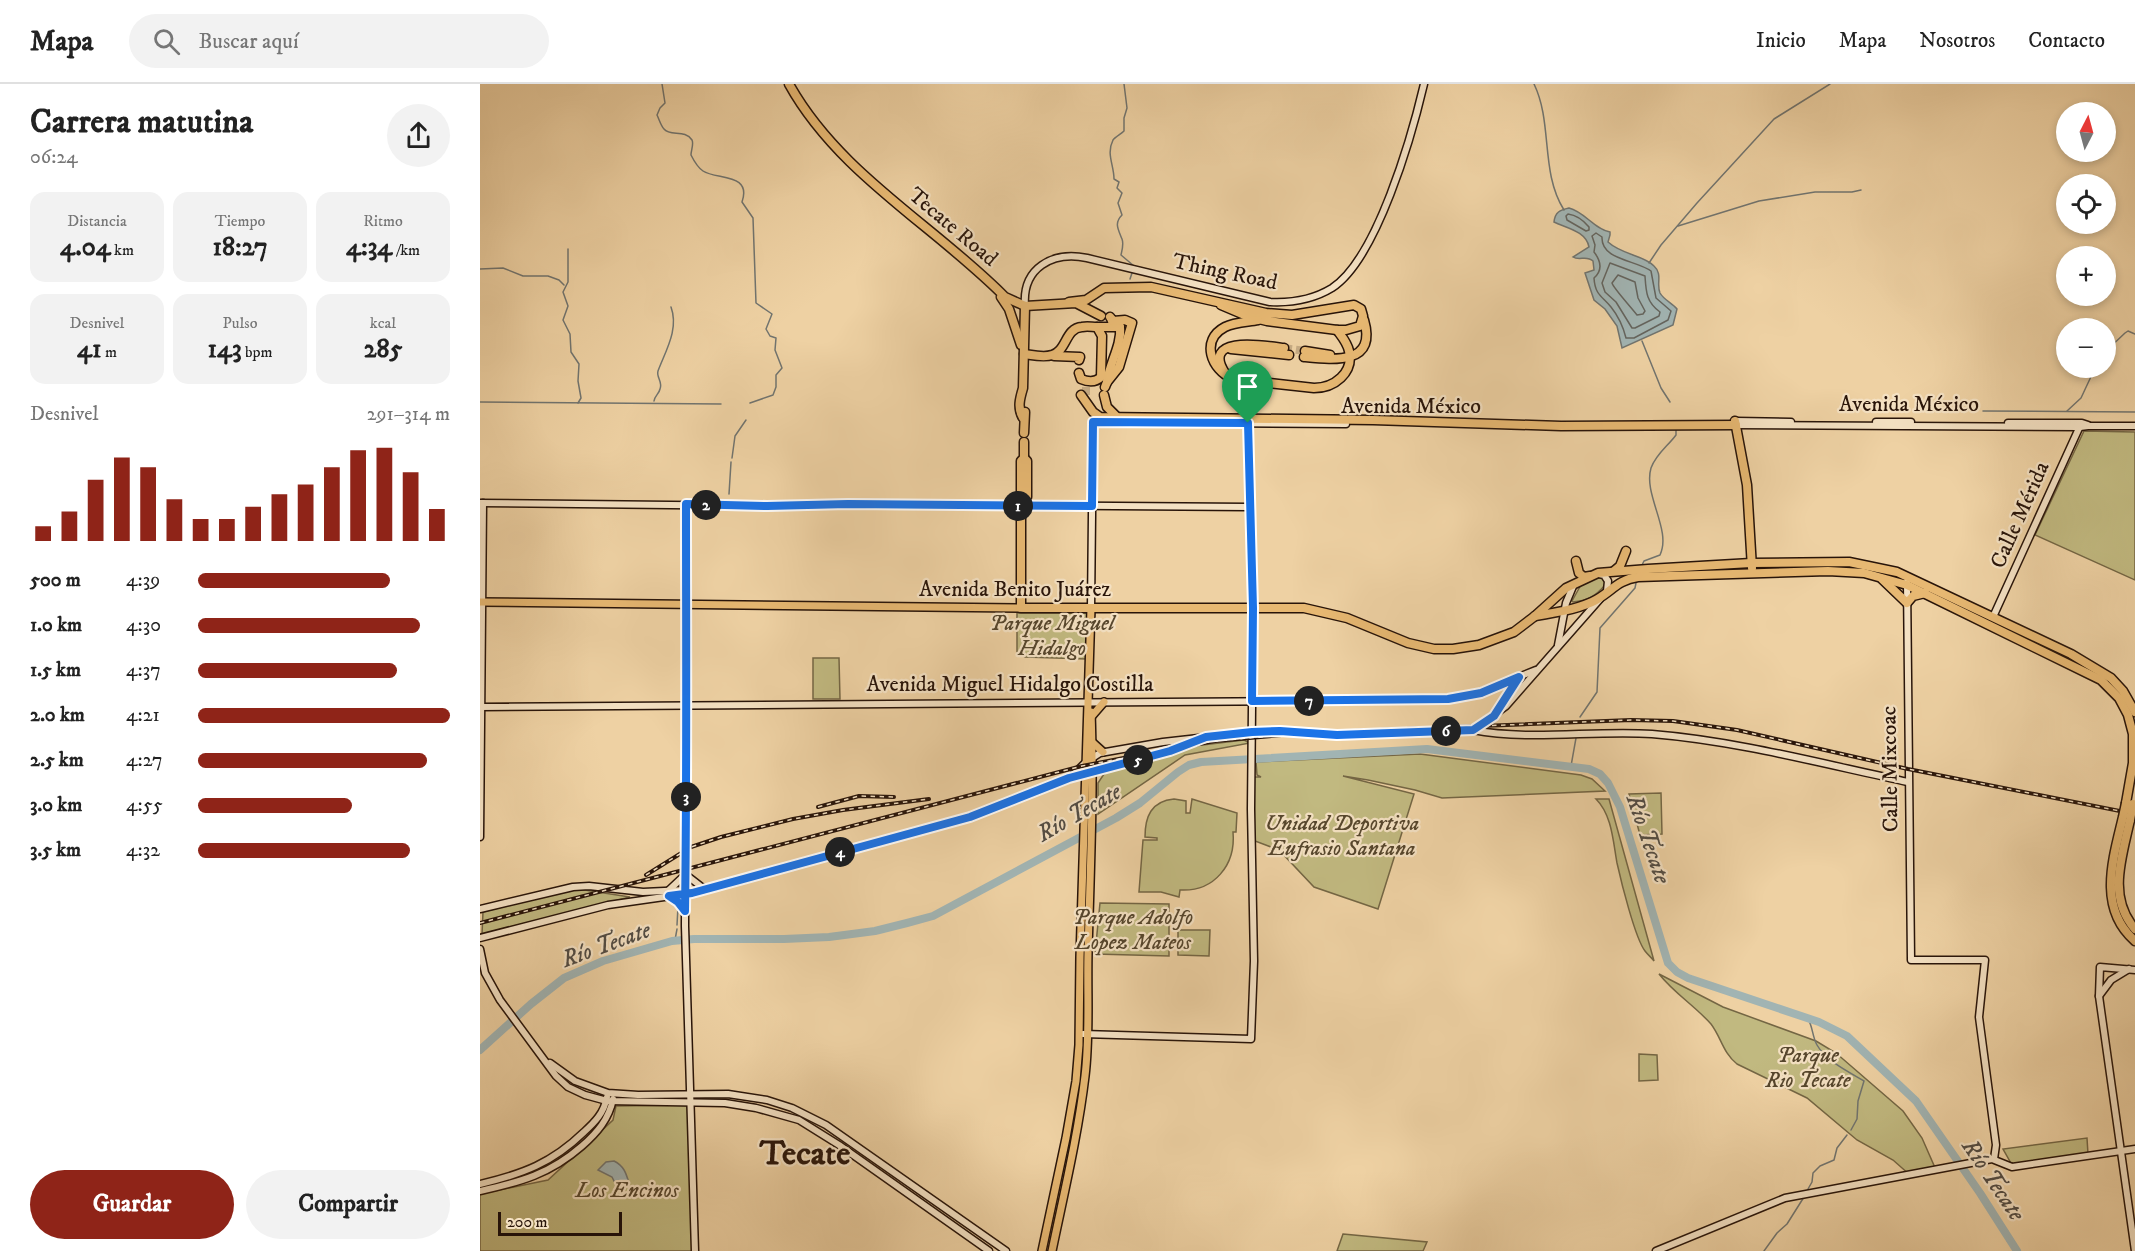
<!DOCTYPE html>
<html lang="es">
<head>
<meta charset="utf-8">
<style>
  :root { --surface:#fff; --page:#f2f2f2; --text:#222; --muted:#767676; --line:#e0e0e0; --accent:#8f2418 }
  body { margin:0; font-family:"IM FELL DW Pica",serif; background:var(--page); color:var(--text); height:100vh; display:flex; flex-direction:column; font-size:22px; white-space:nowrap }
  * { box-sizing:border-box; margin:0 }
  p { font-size:20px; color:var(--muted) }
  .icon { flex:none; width:33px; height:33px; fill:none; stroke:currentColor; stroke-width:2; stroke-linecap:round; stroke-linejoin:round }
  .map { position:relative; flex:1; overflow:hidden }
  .sheet { display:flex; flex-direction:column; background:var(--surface); width:480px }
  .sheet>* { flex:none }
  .needle { width:39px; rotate:6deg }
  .controls { position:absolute; left:1576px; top:18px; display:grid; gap:12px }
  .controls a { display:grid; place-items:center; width:60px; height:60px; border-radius:50%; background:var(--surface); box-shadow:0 3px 9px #0003; font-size:30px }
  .scale { position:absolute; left:18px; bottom:15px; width:124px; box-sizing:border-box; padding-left:6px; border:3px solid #281409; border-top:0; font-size:16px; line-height:21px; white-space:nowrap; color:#281409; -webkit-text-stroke:4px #f4e1c3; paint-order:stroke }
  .pin { position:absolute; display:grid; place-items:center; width:51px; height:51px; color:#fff; margin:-62px -26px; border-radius:50% 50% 50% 0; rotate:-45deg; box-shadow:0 0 6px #0007 }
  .pin .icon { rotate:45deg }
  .km { position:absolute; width:30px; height:30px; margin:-15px; border-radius:50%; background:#222; color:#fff; font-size:16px; line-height:30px; text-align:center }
  .round { display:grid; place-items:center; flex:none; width:63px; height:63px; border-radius:32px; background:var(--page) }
  .overview { display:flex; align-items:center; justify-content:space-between; height:102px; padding:0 30px }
  h1 { font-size:33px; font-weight:700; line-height:45px }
  .figures { display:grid; grid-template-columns:repeat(3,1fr); gap:9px; height:102px; padding:6px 30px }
  .figures div { display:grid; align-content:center; border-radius:15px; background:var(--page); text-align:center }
  .figures b { font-size:26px; font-weight:700 }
  .figures small { font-size:16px; font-weight:400 }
  .figures p { font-size:16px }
  .chart { height:168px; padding:12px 30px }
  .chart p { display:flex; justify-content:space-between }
  .chart svg { width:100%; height:108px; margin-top:6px; stroke:var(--accent); stroke-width:6 }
  .action { display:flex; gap:12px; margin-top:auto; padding:12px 30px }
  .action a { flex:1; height:69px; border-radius:36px; background:var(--accent); color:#fff; font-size:24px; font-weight:700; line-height:69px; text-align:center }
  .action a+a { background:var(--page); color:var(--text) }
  ul { padding:0 30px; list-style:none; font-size:20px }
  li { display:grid; grid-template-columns:96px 72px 1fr; align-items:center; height:45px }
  li i { height:15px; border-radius:8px; background:var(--accent) }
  header { display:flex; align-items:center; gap:36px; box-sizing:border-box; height:84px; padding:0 30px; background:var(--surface); border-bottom:2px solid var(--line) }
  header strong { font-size:28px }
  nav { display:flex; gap:33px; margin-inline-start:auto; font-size:21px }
  .search { width:420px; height:54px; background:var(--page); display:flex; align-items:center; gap:15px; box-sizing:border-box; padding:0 21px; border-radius:33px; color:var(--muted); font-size:22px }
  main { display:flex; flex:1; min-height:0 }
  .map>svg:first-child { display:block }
  .green { fill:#c1b980; stroke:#746644; stroke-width:1.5 }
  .water { fill:#a1b4b3; stroke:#71746f; stroke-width:1.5 }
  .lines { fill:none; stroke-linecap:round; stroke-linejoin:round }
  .shore { stroke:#64645e; stroke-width:1.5 }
  .stream { stroke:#71746f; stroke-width:1.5 }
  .river { stroke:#a1b4b3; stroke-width:8 }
  .highway-tunnel { stroke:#c6ab84; stroke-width:8; stroke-dasharray:8 4; stroke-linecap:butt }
  .secondary-casing { stroke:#281409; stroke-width:9 }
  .primary-casing { stroke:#281409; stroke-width:10 }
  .highway-casing { stroke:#281409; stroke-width:11 }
  .secondary { stroke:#f4e1c3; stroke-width:6 }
  .primary { stroke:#e7b872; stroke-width:7 }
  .highway { stroke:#e7b872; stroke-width:8 }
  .rail-casing { stroke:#281409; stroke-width:4 }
  .rail { stroke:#f4e1c3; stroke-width:1.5; stroke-dasharray:4.5; stroke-linecap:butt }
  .highway-bridge-casing { stroke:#281409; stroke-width:11; stroke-linecap:butt }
  .highway-bridge { stroke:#e7b872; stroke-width:8 }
  .route-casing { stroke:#fff; stroke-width:12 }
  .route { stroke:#1a73e8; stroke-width:8 }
  .labels { text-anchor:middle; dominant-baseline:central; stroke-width:4.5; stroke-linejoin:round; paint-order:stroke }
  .street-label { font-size:22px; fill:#281409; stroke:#f4e1c3 }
  .park-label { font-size:22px; font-style:italic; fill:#56462d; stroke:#f4e1c3 }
  .water-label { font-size:24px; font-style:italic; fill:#524c44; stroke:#f4e1c3 }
  .town-label { font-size:34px; font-weight:bold; fill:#281409; stroke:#f4e1c3 }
</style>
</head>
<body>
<header>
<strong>Mapa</strong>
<div class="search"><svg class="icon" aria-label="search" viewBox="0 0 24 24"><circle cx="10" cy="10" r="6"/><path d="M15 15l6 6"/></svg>Buscar aquí</div>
<nav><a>Inicio</a><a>Mapa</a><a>Nosotros</a><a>Contacto</a></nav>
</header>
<main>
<section class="sheet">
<div class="overview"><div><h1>Carrera matutina</h1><p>06:24</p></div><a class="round"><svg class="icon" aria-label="share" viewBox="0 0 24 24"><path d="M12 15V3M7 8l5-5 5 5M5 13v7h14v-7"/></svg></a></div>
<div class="figures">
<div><p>Distancia</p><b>4.04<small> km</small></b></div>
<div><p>Tiempo</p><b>18:27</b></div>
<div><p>Ritmo</p><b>4:34<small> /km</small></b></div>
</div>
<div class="figures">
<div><p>Desnivel</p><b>41<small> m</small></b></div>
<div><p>Pulso</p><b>143<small> bpm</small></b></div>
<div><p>kcal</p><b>285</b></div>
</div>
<div class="chart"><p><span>Desnivel</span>291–314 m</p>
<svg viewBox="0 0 160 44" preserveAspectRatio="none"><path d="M5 44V38M15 44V32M25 44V19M35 44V10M45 44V14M55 44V27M65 44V35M75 44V35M85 44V30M95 44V25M105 44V21M115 44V14M125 44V7M135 44V6M145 44V16M155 44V31"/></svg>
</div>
<ul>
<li><b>500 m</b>4:39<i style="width:76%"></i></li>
<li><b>1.0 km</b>4:30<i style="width:88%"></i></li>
<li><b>1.5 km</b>4:37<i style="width:79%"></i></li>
<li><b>2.0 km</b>4:21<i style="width:100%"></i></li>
<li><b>2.5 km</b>4:27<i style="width:91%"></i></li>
<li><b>3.0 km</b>4:55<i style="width:61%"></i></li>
<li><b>3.5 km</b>4:32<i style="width:84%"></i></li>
</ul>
<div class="action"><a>Guardar</a><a>Compartir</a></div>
</section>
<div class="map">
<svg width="1655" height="1167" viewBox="0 0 1655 1167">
  <rect width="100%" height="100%" fill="#eed1a3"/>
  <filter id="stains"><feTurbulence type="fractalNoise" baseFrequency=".00333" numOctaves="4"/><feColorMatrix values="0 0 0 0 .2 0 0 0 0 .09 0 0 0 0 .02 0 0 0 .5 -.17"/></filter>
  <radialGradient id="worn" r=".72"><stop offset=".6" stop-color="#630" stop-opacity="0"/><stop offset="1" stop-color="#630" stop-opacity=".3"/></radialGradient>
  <g class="green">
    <polygon points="1604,347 1655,348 1655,496 1555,451"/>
    <path d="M 1121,492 L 1124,494 L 1125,501 C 1116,512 1107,517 1093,518 L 1092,517 L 1102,499 Z"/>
    <polygon points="537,529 608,529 606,575 545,573 537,568"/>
    <polygon points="333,574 359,574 360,615 333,615"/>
    <polygon points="764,656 770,659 705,671 618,730 618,699 626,687 677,675 714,662"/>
    <polygon points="940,670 1101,691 1112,695 1125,707 962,714 935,706 888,696 863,692 934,710 898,825 834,803 799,766 775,757 773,725 774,693 781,693 777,691 776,678"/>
    <polygon points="1181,709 1182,750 1160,751 1149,710"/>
    <path d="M 694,715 L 706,717 L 706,729 L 710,729 L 712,715 L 757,729 L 756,748 L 753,748 C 756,781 734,808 700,806 L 699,813 L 681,808 L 659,808 L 663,756 L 677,756 L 677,754 L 665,753 C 665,733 671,717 694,715 Z"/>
    <path d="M 1116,715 L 1129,715 L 1174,877 C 1172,874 1168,871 1165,867 C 1155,854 1141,797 1137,779 C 1133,757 1132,731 1116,715 Z"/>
    <polygon points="98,805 150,813 2,850 3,828 63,812"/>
    <polygon points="620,819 689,820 689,872 615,870"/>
    <polygon points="698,846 730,846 729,872 698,871"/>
    <path d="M 1179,890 L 1243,923 L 1336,957 L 1356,969 L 1423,1027 L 1442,1054 L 1456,1086 L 1430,1091 L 1413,1076 L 1377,1056 L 1327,1014 L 1257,980 C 1243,969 1241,953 1231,940 C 1215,922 1194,909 1179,890 Z"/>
    <polygon points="1159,970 1177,971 1178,996 1159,997"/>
    <polygon points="209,1021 212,1167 0,1167 0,1110 68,1096 133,1036 136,1022"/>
    <polygon points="1607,1054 1608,1070 1532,1081 1523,1065"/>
    <polygon points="863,1150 947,1158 943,1167 857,1167"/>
  </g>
  <g class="water">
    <path d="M 1089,124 C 1105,128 1114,145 1130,148 L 1130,151 L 1128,158 C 1142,171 1164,171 1174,182 C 1183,190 1176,200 1180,209 C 1184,216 1192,219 1197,225 L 1193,241 L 1142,264 L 1137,242 L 1125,225 L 1114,216 L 1105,189 L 1114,186 L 1113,177 C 1107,171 1099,177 1093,173 L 1109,163 C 1106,147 1086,144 1074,138 C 1075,128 1080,126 1089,124 Z"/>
    <path d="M 134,1077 C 144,1082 146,1089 149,1099 L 143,1105 L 134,1097 L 132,1093 L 118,1086 L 126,1078 Z"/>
  </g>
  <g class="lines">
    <g class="shore">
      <path d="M 1088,130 C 1096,131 1104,137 1109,143 L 1109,146 L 1106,147 L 1087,136 L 1086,132 Z"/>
      <path d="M 1116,149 L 1122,153 C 1121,176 1156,176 1171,187 L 1176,214 L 1191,227 L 1188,236 L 1154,254 L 1146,254 C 1143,242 1139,233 1131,223 C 1122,212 1115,211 1114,194 C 1123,186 1121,177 1114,168 L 1115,161 L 1112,152 Z"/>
      <path d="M 1130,179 L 1165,192 C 1166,207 1166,218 1180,228 L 1179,232 L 1155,244 L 1152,244 L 1136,218 L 1125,208 L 1122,199 Z"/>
      <path d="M 1138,191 L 1155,198 L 1158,214 L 1165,227 L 1163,230 L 1157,231 C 1151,223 1134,205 1132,199 Z"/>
    </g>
    <g class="stream">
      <path d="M 182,0 L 185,19 L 180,24 L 177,31 C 179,35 181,42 184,45 C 190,53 205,45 212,56 C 214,60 211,66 211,71 C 214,77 217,83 223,87 C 237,96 272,89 262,118 L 273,134 L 276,219 L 292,230 L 286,245 L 290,252 L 296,254 L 295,266 L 302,284 L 296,291 L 296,303 L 293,311 L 270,319"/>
      <path d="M 644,0 L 647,24 L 644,34 L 644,47 C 641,50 635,53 633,56 C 626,70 634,81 634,95 L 639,98 L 637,104 L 642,109 L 638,119 L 642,131 C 634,139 638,145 642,155 C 644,160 642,166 641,171 L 654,182"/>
      <path d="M 1054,0 C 1073,39 1060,88 1084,126"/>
      <polyline points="1198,142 1279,117 1335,108 1372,108 1381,106"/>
      <polyline points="88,165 88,198 83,208 88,222 83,236 90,250 91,268 99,280 98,297 101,314 98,319"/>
      <polyline points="1169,179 1181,161 1217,119 1294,35 1350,0"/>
      <polyline points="0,185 23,184 43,192 68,192 79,196 84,201"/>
      <polyline points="650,195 652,189"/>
      <polyline points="1162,257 1181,304 1190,318"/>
      <polyline points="1626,267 1645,249 1648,247 1655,250"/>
      <path d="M 174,317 C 175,311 179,310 180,305 C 183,298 176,293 178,287 C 186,266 199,245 191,223"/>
      <polyline points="0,318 241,320"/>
      <polyline points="1503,327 1655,328"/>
      <polyline points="1587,327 1601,314 1615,284"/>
      <polyline points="252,374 255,352 266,336"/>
      <polyline points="249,410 251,378"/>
      <path d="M 1162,481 L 1164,477 L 1180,471 C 1192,446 1163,411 1171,384 C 1176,370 1188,362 1196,351 L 1196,345"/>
      <polyline points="1100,633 1117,608 1120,544 1155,504 1156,499"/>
      <polyline points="1091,682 1096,654"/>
      <polyline points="197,841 198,822"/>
      <polyline points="195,856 197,845"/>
      <path d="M 1327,933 C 1333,942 1332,952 1337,961 C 1346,977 1369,988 1384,997 L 1378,1017 L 1377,1035 L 1371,1046"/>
      <polyline points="1328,1105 1332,1098 1333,1089 1340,1082 1354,1076 1357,1064 1367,1051"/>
      <polyline points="1284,1167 1297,1149 1307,1140 1324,1113"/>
    </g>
    <polyline class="river" points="0,966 51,920 84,894 123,877 192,857 214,855 304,855 349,853 395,847 427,839 453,832 636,734 660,719 698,688 709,681 721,678 947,665 1109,685 1120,690 1128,699 1140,723 1188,879 1197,888 1208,894 1339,938 1367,952 1436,1017 1500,1109 1537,1167"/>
    <g class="highway-tunnel">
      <polyline points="804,264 825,267"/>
      <polyline points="606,311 606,303"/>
    </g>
    <g class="secondary-casing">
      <g id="secondary">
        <path d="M 545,222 C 542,184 572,167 607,174 L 790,218 C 811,219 834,215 852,204 C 897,175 932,51 944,0"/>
        <polyline points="1256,337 1311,338"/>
        <polyline points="1396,338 1431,338"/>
        <polyline points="1528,339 1602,339 1608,341"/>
        <polyline points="1256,341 1600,343 1608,342 1655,342"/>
        <polyline points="0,419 287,422 368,420 769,423"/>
        <polyline points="206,420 205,842 215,1167"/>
        <polyline points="1119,490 1124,491 1128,497 1127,507"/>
        <polyline points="1427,498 1431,876 1505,876 1499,933 1516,1061 1514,1075"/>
        <polyline points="611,524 613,338 866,340"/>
        <polyline points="1513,533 1600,342"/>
        <polyline points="1078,561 1086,519 1094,500"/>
        <polyline points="0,623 954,616 984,613 1001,608 1056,586"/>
        <polyline points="1018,626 1038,594"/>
        <path d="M 993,646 C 1050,657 1114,646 1172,650 C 1258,657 1343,680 1428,698"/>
        <polyline points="592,692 606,678 620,669 683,658 772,648 800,647 857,651 993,646 1026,622 1120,515"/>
        <polyline points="0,753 3,419"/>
        <polyline points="205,790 223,804"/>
        <polyline points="188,807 205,791"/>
        <polyline points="189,812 198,818 205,826"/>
        <polyline points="0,825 93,803 109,802 163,808 206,806"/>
        <polyline points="0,854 128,821 212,809 434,748 490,733 596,692 690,667 726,653"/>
        <polyline points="0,865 5,889 20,916 76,992 88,1003 105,1011 127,1017 245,1019 276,1024 319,1036 359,1061 509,1167"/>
        <polyline points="1619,912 1631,896 1649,885"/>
        <polyline points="603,950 771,955 774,877 771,725 773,524 768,335"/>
        <polyline points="70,979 95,997 128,1009 158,1011 248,1010 287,1016 312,1024 346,1041 526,1167"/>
        <path d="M 0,1100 C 43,1090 72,1079 104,1048 C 115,1038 124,1029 127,1013"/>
        <path d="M 0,1107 C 41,1098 70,1090 102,1062 C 117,1049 129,1035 133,1015"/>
        <polyline points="1176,1167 1305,1114 1512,1075 1532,1083 1655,1065"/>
        <polyline points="1655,1167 1619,912 1620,883 1655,886"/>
      </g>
    </g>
    <g class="primary-casing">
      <g id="primary">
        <polyline points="0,518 541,524"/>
        <polyline points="611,633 624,618"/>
        <polyline points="612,658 623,668"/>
        <polyline points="562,1167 586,1054 596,997 599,961 600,873 611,524"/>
        <path d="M 572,1167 C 584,1109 598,1051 605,992 C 610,951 607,910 608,869 C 610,789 614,708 611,628"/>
      </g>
    </g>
    <g class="highway-casing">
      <g id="highway">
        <path d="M 309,0 C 359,90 454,141 525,213 L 545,222 L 596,219 L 621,232"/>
        <polyline points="521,213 529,225 541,261"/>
        <polyline points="589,218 606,216 624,204 671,203 786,229 812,231 874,221 881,225 883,232 880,242 866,246 857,246 787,237 767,232 741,221"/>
        <path d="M 778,236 C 768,238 755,238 745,243 C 720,256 731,286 753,295 L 834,304 C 854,304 874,289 869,267 C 867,258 862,253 857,246"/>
        <polyline points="617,243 640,243"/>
        <polyline points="751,265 809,271"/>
        <polyline points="825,267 850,271"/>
        <path d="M 544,270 C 552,271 564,274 572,271 C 587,267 585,244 602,243 C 607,242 612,243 617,243 L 622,252 L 621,293 C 615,299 608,298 601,295 L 599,289"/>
        <polyline points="574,272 600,273 599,276"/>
        <path d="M 824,273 C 854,276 897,281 884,236"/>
        <path d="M 745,289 C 720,250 787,262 804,264"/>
        <path d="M 627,298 C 629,280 642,261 640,243 L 632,237"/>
        <polyline points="625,303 627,298 639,283 652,239 645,236 633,237 630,233"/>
        <polyline points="601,311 613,328 620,333 893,336 1081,342 1256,341"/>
        <polyline points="624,311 627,323 637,333"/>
        <path d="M 543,334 C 537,324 540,314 543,304 L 545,222"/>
        <polyline points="1255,337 1267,401 1272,484"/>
        <polyline points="544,349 545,328"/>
        <polyline points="544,358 544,374 541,377 541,524 824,524 867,534 928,559 954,565 973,565 999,561 1034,548 1055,532 1086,504 1118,489 1168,485 1271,479 1369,478 1417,488 1591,570 1631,594 1643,607 1655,628"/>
        <polyline points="544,374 547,377 547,413"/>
        <polyline points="1096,477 1099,489 1104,493 1110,492"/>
        <polyline points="1134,487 1140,482 1146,467"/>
        <polyline points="1402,495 1427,519 1433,512 1445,509"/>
        <path d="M 1055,532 C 1074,529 1094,526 1112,518 C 1130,510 1136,496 1158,493 L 1348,487 L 1384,489 L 1427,501 L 1621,596 L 1639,614 L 1648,631 L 1653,650 L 1653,679 L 1646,719"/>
        <path d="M 1643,733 C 1633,775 1617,824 1655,857"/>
        <path d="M 1650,736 C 1642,773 1627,813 1655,845"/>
      </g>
    </g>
    <use href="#secondary" class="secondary"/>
    <use href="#primary" class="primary"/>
    <use href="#highway" class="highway"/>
    <g class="rail-casing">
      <g id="rail">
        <polyline points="338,723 379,712 414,713"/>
        <polyline points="166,791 211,763 241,753 313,735 363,726 449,715"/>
        <polyline points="0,839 602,682 701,663 735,657 825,649 1151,636 1193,637 1257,646 1428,685 1655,730"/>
      </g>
    </g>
    <use href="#rail" class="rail"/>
    <g class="highway-bridge-casing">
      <g id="highway-bridge">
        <polyline points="1643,733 1646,719"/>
        <polyline points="1650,736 1653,720"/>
      </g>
    </g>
    <use href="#highway-bridge" class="highway-bridge"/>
  </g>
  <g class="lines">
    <g class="route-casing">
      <path id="route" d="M 768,339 L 613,338 L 612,422 L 368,420 L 287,422 L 206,420 C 206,556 207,691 205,827 L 198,818 L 189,812 L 212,809 L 490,733 L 589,694 L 690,667 L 726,653 L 772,648 L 800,647 L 857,651 L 993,646 L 1014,632 L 1039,593 L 1001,609 L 968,615 L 772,617 L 773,524 L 768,339"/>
    </g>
    <use href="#route" class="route"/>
  </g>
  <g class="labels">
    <g class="street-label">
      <text transform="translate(473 143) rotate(40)">Tecate Road</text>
      <text transform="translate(745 188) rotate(12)">Thing Road</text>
      <text x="1429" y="320">Avenida México</text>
      <text x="931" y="322">Avenida México</text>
      <text transform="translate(1540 431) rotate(-66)">Calle Mérida</text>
      <text x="535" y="505">Avenida Benito Juárez</text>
      <text x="530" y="600">Avenida Miguel Hidalgo Costilla</text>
      <text transform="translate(1410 685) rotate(-91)">Calle Mixcoac</text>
    </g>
    <g class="park-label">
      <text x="572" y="539">Parque Miguel<tspan x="572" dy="25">Hidalgo</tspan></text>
      <text x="862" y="739">Unidad Deportiva<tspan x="862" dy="25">Eufrasio Santana</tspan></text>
      <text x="653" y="833">Parque Adolfo<tspan x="653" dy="25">Lopez Mateos</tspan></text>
      <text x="1328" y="971">Parque<tspan x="1328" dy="25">Rio Tecate</tspan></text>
      <text x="147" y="1106">Los Encinos</text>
    </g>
    <g class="water-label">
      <text transform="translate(599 729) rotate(-30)">Río Tecate</text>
      <text transform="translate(1168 755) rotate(71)">Río Tecate</text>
      <text transform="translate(126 861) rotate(-20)">Río Tecate</text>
      <text transform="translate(1513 1096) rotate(56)">Río Tecate</text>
    </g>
    <g class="town-label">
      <text x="325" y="1070">Tecate</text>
    </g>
  </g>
  <rect width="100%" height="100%" filter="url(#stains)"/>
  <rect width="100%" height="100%" fill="url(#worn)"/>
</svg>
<div class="controls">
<a><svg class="needle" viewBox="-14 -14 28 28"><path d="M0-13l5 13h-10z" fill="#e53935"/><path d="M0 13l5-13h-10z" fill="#767676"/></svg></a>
<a><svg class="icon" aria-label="locate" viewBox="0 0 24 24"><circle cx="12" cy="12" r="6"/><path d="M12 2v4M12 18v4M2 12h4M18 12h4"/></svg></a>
<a>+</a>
<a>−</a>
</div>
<div class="scale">200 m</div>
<div class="pin" style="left:768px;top:339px;background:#1e9e55"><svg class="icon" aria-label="arrive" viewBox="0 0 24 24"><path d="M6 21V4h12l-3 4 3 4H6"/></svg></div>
<b class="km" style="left:538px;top:422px">1</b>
<b class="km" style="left:226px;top:421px">2</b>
<b class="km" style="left:206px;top:713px">3</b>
<b class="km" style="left:360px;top:768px">4</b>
<b class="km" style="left:658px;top:676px">5</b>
<b class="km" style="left:966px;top:647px">6</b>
<b class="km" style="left:829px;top:617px">7</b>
</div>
</main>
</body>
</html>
